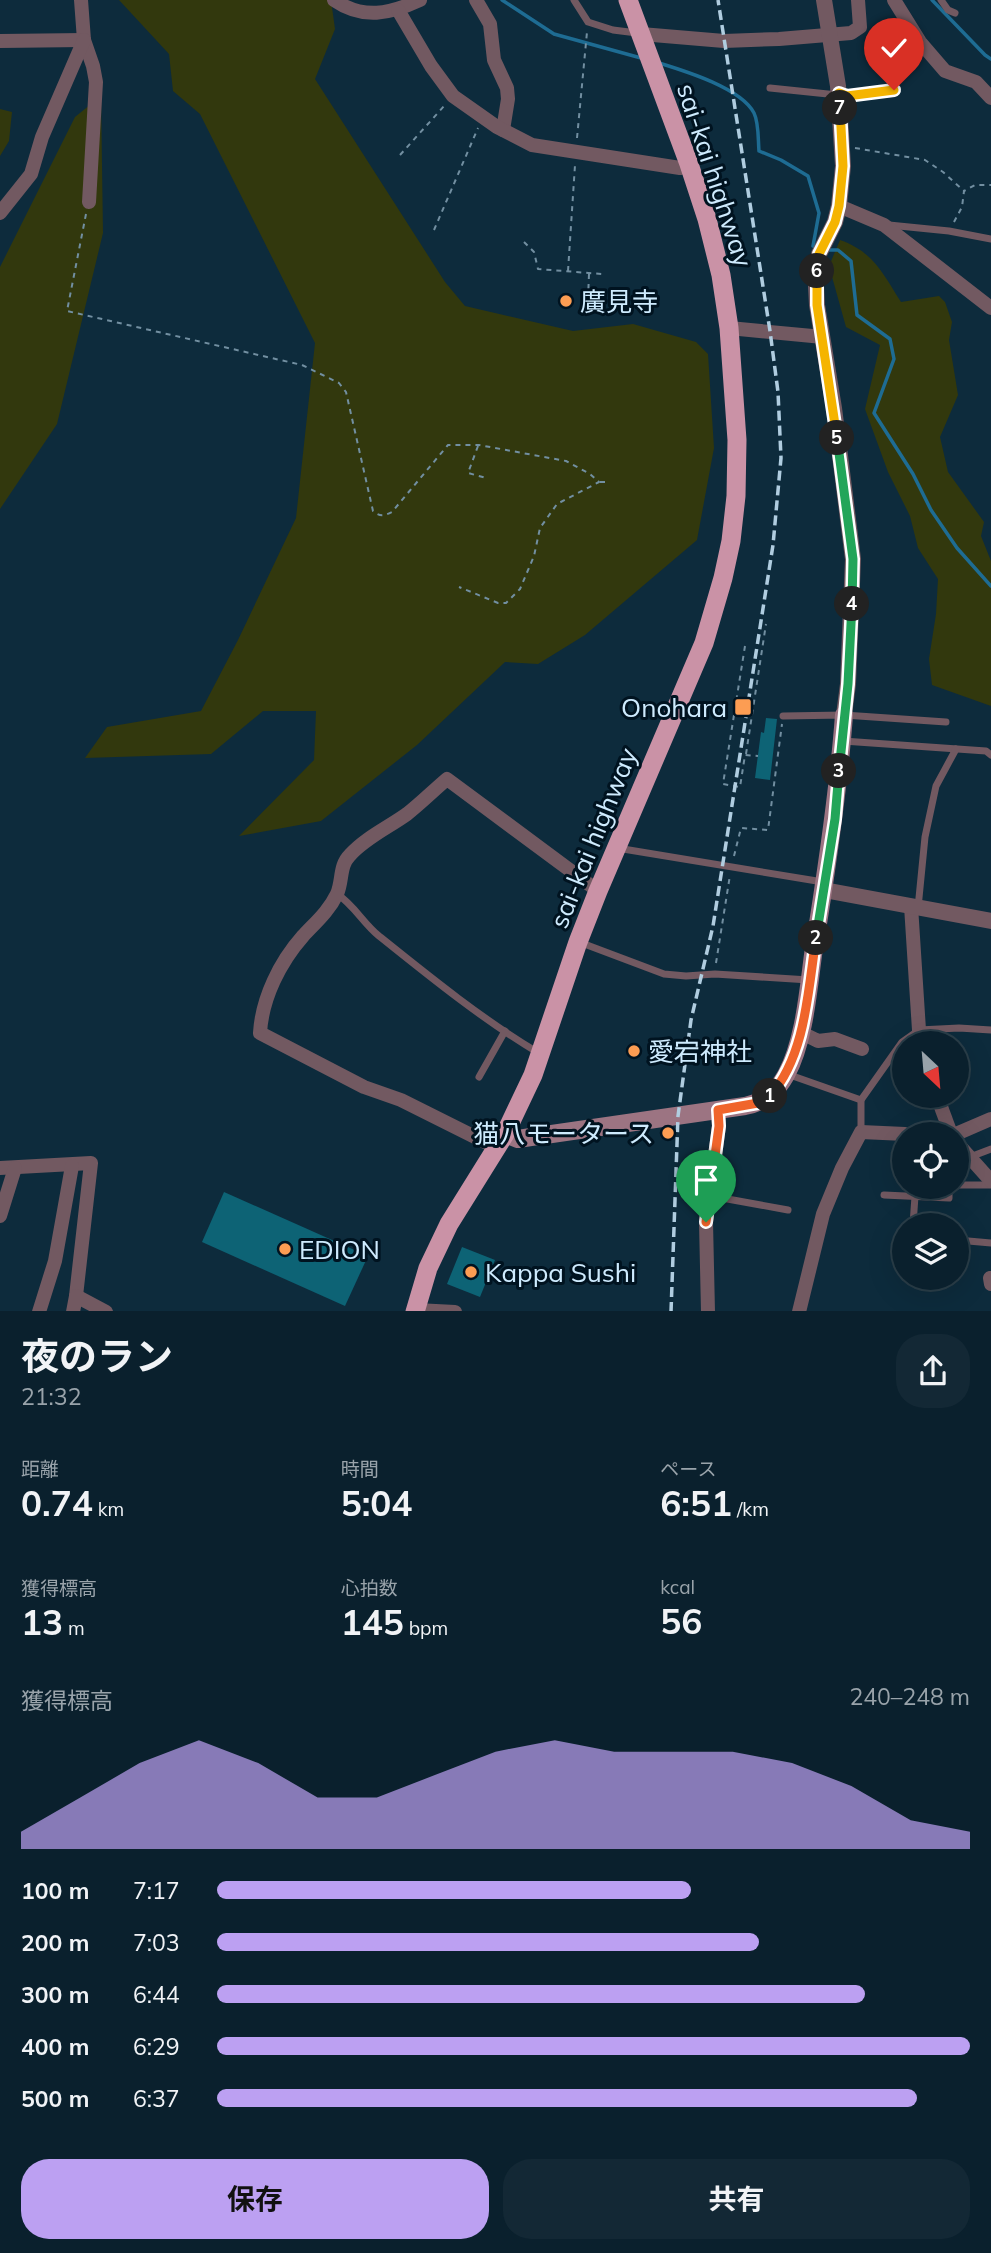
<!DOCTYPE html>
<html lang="ja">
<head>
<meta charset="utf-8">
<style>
  :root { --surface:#0a202d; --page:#132835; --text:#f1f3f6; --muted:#99a3aa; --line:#2a3e49; --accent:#bca0f2 }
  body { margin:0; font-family:Mulish,"Noto Sans JP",sans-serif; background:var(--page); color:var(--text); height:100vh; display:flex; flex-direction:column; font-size:26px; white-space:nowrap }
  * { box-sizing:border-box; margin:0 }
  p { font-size:23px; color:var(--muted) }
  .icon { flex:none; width:38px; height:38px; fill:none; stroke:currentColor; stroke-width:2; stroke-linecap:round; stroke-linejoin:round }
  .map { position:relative; height:1311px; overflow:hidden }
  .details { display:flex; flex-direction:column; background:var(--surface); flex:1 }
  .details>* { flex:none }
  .needle { width:46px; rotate:154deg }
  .tools { position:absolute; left:892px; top:1031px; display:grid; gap:14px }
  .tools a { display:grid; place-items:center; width:77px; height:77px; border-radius:50%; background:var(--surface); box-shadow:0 7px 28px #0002,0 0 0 2px var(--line); font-size:35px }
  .pin { position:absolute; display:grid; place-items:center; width:60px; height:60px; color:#fff; margin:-72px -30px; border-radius:50% 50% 50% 0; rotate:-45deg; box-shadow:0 0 7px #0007 }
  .pin .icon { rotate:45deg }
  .km { position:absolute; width:35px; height:35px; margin:-18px; border-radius:50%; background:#222; color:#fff; font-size:19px; line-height:35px; text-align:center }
  .round { display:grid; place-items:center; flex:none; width:74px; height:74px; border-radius:28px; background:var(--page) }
  .head { display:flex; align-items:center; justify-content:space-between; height:119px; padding:0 21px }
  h1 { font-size:38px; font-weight:700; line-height:52px }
  .metrics { display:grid; grid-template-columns:repeat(3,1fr); gap:10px; height:119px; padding:7px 21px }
  .metrics div { display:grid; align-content:center }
  .metrics b { font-size:35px; font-weight:700 }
  .metrics small { font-size:19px; font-weight:400 }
  .metrics p { font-size:19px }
  .chart { height:196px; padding:14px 21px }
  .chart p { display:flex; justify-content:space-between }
  .chart svg { width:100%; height:126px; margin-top:7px; fill:var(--accent); opacity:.7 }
  .action { display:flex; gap:14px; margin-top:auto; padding:14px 21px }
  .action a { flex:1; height:80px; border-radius:28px; background:var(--accent); color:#111; font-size:28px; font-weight:700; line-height:80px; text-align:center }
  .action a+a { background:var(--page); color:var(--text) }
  ul { padding:0 21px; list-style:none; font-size:23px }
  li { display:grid; grid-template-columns:112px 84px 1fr; align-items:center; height:52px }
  li i { height:18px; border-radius:9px; background:var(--accent) }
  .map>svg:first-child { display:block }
  .green { fill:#32380d }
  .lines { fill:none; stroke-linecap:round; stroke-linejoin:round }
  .stream { stroke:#1e6c93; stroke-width:3.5 }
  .building { fill:#0d6375 }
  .path { stroke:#728fa1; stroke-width:2; stroke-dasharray:5 5; stroke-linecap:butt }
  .service { stroke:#725961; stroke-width:7 }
  .minor { stroke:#725961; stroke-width:14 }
  .tertiary { stroke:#725961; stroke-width:16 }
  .secondary { stroke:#9c7482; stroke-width:18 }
  .trunk { stroke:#ca92a6; stroke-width:19 }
  .rail { stroke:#b0cde0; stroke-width:3.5; stroke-dasharray:10 5; stroke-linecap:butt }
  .split-1-casing { stroke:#fff; stroke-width:14 }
  .split-2-casing { stroke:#fff; stroke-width:14 }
  .split-3-casing { stroke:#fff; stroke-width:14 }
  .split-4-casing { stroke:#fff; stroke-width:14 }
  .split-5-casing { stroke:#fff; stroke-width:14 }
  .split-6-casing { stroke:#fff; stroke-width:14 }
  .split-7-casing { stroke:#fff; stroke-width:14 }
  .split-8-casing { stroke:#fff; stroke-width:14 }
  .split-1 { stroke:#f0652b; stroke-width:9 }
  .split-2 { stroke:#f0652b; stroke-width:9 }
  .split-3 { stroke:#22a559; stroke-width:9 }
  .split-4 { stroke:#22a559; stroke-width:9 }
  .split-5 { stroke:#22a559; stroke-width:9 }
  .split-6 { stroke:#f5b400; stroke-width:9 }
  .split-7 { stroke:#f5b400; stroke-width:9 }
  .split-8 { stroke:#f5b400; stroke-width:9 }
  .poi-dot { fill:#fc9d53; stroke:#001320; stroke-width:2.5 }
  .labels { text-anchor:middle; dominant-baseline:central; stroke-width:6; stroke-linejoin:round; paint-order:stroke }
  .street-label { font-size:26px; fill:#ceebfe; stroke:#001320 }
  .poi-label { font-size:26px; fill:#ceebfe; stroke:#001320; text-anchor:start }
</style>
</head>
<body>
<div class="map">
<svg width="991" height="1312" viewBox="0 0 991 1312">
  <rect width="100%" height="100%" fill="#0d2b3c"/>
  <g class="green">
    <polygon points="119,0 331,0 335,29 315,79 445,282 465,306 573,331 633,324 696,342 708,354 714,448 697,540 585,635 538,664 505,662 417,745 321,821 239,836 314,760 316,711 263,711 211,754 85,758 107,727 201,711 238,640 296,518 315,343 200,114 173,91 169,54"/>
    <polygon points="101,96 103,233 57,424 0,509 0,267 75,117"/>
    <polygon points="0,109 12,112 9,141 0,156"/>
    <path d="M 840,240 C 874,252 883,274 901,302 L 939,296 L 945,302 L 952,322 L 949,340 L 958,395 L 940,437 L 948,472 L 984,522 L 981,536 L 991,561 L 991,706 L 932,685 L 929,659 L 936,614 L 938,579 L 918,548 L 910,516 L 888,472 L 865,409 L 880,345 L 846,327 L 829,266 Z"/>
  </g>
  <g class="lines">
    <g class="stream">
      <polyline points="502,0 554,34 641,58"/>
      <polyline points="932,0 985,55 991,59"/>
      <path d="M 659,63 C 685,71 741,88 754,113 C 759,123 758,140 759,151 L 781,160 L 808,176 L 819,213 L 813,246 L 817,247"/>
      <polyline points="828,250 838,250 851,261 857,315 890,339 894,359 874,413 913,474 931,510 957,548 991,586"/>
    </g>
  </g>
  <g class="building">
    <polygon points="766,718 777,719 770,780 755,778 761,732 764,733"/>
    <polygon points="224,1192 368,1256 345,1306 202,1242"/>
    <polygon points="462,1247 495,1260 480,1297 447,1284"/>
  </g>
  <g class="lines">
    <g class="path">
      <polyline points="577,138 587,32"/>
      <polyline points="855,148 925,160 943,172 964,191"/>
      <polyline points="400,155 445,105"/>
      <path d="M 86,214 L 67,311 L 302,365 L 339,383 L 346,392 L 373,511 C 380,517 384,516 392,512 L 448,445 L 479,445 L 566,461 L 590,474 L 599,482 L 557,504 L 540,528 L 534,556 L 520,589 L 506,603 L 498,603 L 459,587"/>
      <polyline points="954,222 962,207 964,191 975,185 991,185"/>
      <polyline points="434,230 478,128"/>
      <polyline points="524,242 534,252 538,269 602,274"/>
      <polyline points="568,271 575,165"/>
      <polyline points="589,274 588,299 605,312"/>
      <polyline points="478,446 468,473 486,478"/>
      <polyline points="600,482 609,482"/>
      <polyline points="745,646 723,784 740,787 745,755 758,756"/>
      <polyline points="746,754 766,624"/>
      <polyline points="734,856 741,828 768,830 782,724"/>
      <polyline points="716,963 730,875"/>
    </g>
    <g class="service">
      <polyline points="574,0 588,22 613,30 637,33"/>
      <polyline points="941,0 948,10 955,13"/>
      <polyline points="770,88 847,96 894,90"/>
      <polyline points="889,225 949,231 991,239"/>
      <polyline points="783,716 844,715 946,722"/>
      <polyline points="843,741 986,751 991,755"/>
      <polyline points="617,848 823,882"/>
      <path d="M 337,894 C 354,905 363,923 379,936 C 430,977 482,1019 537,1052"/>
      <polyline points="918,908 925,837 936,786 956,749"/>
      <polyline points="579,942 664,974 686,976 715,974 809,980"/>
      <polyline points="787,1074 861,1100"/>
      <polyline points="479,1077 505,1031"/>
      <polyline points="861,1132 861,1100 902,1042 919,1030 959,1028 991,1030"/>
      <polyline points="970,1157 991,1149"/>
      <polyline points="957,1185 991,1185"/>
      <polyline points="884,1195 949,1198 949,1186"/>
      <polyline points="711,1196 788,1210"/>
      <polyline points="913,1225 915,1196"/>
      <polyline points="957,1240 991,1243"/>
    </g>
    <g class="minor">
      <polyline points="81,0 84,40 93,66 96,82 89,202"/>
      <path d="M 334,0 C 363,20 390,14 420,0"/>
      <polyline points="476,0 490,24 494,60 507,88 508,99 503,130"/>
      <polyline points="894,0 920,42 945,71 976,82 991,98"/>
      <polyline points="398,10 431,66 453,96 497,127 532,145 680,168 689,164"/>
      <polyline points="641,34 724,41 779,39 851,33 860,27 858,0"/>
      <polyline points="0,41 84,40"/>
      <polyline points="839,206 884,225 991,308"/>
      <polyline points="0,213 31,174 42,137 84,40"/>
      <polyline points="729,328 823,337"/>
      <polyline points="911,906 919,1030 922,1043"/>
      <polyline points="800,1032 818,1041 835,1039 862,1049"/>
      <polyline points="937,1096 951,1134"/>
      <polyline points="956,1134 991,1119"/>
      <polyline points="957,1143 991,1181"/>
      <path d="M 497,1148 L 401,1100 L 364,1087 L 260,1033 C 262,998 280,962 303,936 C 315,923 329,911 337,894 C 343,880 339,866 350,855 C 365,838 389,827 407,814 C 421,803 434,790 447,779 L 598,891"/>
      <polyline points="0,1168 91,1163 76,1296"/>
      <polyline points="0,1216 15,1168"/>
      <polyline points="990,1278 991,1284"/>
      <polyline points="416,1310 455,1312"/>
      <polyline points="39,1312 55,1261 72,1166"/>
      <polyline points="73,1312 76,1296 106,1312"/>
      <polyline points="708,1312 706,1222 719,1126 718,1110"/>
      <polyline points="799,1312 823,1214 842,1168 861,1132 905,1134"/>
    </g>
    <g class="tertiary">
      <polyline points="824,0 838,86 843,166 839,206 835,222 819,254 816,286 817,305 834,408 853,559 848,684 844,715"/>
      <polyline points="824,890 991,921"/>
    </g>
    <path class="secondary" d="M 505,1134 L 518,1139 L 531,1137 L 745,1106 C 764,1102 776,1093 786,1075 C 804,1042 808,993 813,955 C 826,875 838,796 844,715"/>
    <polyline class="trunk" points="415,1312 428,1268 449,1224 505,1134 533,1075 578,942 598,891 704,643 723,578 731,541 736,496 737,440 729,328 721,275 707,219 689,164 628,0"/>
    <polyline class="rail" points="671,1312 678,1116 691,1020 713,926 773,545 781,458 778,392 770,331 718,0"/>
  </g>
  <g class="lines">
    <g class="split-1-casing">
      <polyline id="split-1" points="706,1222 719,1126 718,1110 758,1103 770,1096"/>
    </g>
    <g class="split-2-casing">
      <path id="split-2" d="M 770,1096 C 806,1055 808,990 816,938"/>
    </g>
    <g class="split-3-casing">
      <polyline id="split-3" points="816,938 835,819 839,771"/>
    </g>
    <g class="split-4-casing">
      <polyline id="split-4" points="839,771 848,684 852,604"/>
    </g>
    <g class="split-5-casing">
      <polyline id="split-5" points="837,438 853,559 852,604"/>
    </g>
    <g class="split-6-casing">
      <polyline id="split-6" points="817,271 817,305 837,438"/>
    </g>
    <g class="split-7-casing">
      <polyline id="split-7" points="817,271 819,254 835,222 839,206 843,166 840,108"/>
    </g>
    <g class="split-8-casing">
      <polyline id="split-8" points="840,108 839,93 847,96 894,90"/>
    </g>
    <use href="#split-1" class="split-1"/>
    <use href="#split-2" class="split-2"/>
    <use href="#split-3" class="split-3"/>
    <use href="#split-4" class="split-4"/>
    <use href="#split-5" class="split-5"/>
    <use href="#split-6" class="split-6"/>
    <use href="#split-7" class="split-7"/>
    <use href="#split-8" class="split-8"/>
  </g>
  <g class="poi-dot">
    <circle cx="566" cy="301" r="7"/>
    <rect x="734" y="698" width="18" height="18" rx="3.5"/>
    <circle cx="634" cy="1051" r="7"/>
    <circle cx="668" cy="1133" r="7"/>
    <circle cx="285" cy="1249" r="7"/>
    <circle cx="471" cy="1272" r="7"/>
  </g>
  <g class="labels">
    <g class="street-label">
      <text transform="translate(715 175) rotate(72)">sai-kai highway</text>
      <text transform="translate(593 838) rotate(-68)">sai-kai highway</text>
    </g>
    <g class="poi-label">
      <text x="580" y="301">廣見寺</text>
      <text x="727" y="707" text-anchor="end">Onohara</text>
      <text x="648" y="1051">愛宕神社</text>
      <text x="654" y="1133" text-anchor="end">猫八モータース</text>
      <text x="299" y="1249">EDION</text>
      <text x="485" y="1272">Kappa Sushi</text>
    </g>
  </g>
</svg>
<div class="tools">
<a><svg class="needle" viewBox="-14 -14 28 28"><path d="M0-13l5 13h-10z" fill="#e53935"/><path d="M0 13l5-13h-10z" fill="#99a3aa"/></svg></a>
<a><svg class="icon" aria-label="locate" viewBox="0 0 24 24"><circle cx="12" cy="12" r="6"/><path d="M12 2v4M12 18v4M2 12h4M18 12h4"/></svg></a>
<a><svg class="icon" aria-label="layers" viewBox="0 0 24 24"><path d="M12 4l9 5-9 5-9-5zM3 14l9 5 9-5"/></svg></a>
</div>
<div class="pin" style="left:706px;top:1222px;background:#1e9e55"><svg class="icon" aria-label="arrive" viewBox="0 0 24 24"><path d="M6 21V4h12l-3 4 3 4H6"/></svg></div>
<div class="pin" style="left:894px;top:90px;background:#d93025"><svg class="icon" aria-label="check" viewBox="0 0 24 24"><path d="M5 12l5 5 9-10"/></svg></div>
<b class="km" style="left:770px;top:1096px">1</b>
<b class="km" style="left:816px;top:938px">2</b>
<b class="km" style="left:839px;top:771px">3</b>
<b class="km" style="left:852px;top:604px">4</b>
<b class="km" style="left:837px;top:438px">5</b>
<b class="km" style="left:817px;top:271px">6</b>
<b class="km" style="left:840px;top:108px">7</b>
</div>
<section class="details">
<div class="head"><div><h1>夜のラン</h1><p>21:32</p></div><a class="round"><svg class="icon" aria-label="share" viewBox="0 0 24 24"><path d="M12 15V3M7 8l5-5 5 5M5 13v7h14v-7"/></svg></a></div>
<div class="metrics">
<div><p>距離</p><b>0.74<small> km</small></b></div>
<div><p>時間</p><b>5:04</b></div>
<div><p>ペース</p><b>6:51<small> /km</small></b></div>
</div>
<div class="metrics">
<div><p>獲得標高</p><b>13<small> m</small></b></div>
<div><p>心拍数</p><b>145<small> bpm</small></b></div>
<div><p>kcal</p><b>56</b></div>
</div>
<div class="chart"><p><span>獲得標高</span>240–248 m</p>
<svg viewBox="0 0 160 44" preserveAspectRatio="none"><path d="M0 44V38L10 26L20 14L30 6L40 14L50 26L60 26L70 18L80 10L90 6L100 10L110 10L120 10L130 14L140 22L150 34L160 38V44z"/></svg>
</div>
<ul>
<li><b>100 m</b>7:17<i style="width:63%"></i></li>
<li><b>200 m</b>7:03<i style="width:72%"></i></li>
<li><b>300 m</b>6:44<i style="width:86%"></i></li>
<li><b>400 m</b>6:29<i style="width:100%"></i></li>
<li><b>500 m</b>6:37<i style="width:93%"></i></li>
</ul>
<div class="action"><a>保存</a><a>共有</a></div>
</section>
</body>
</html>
